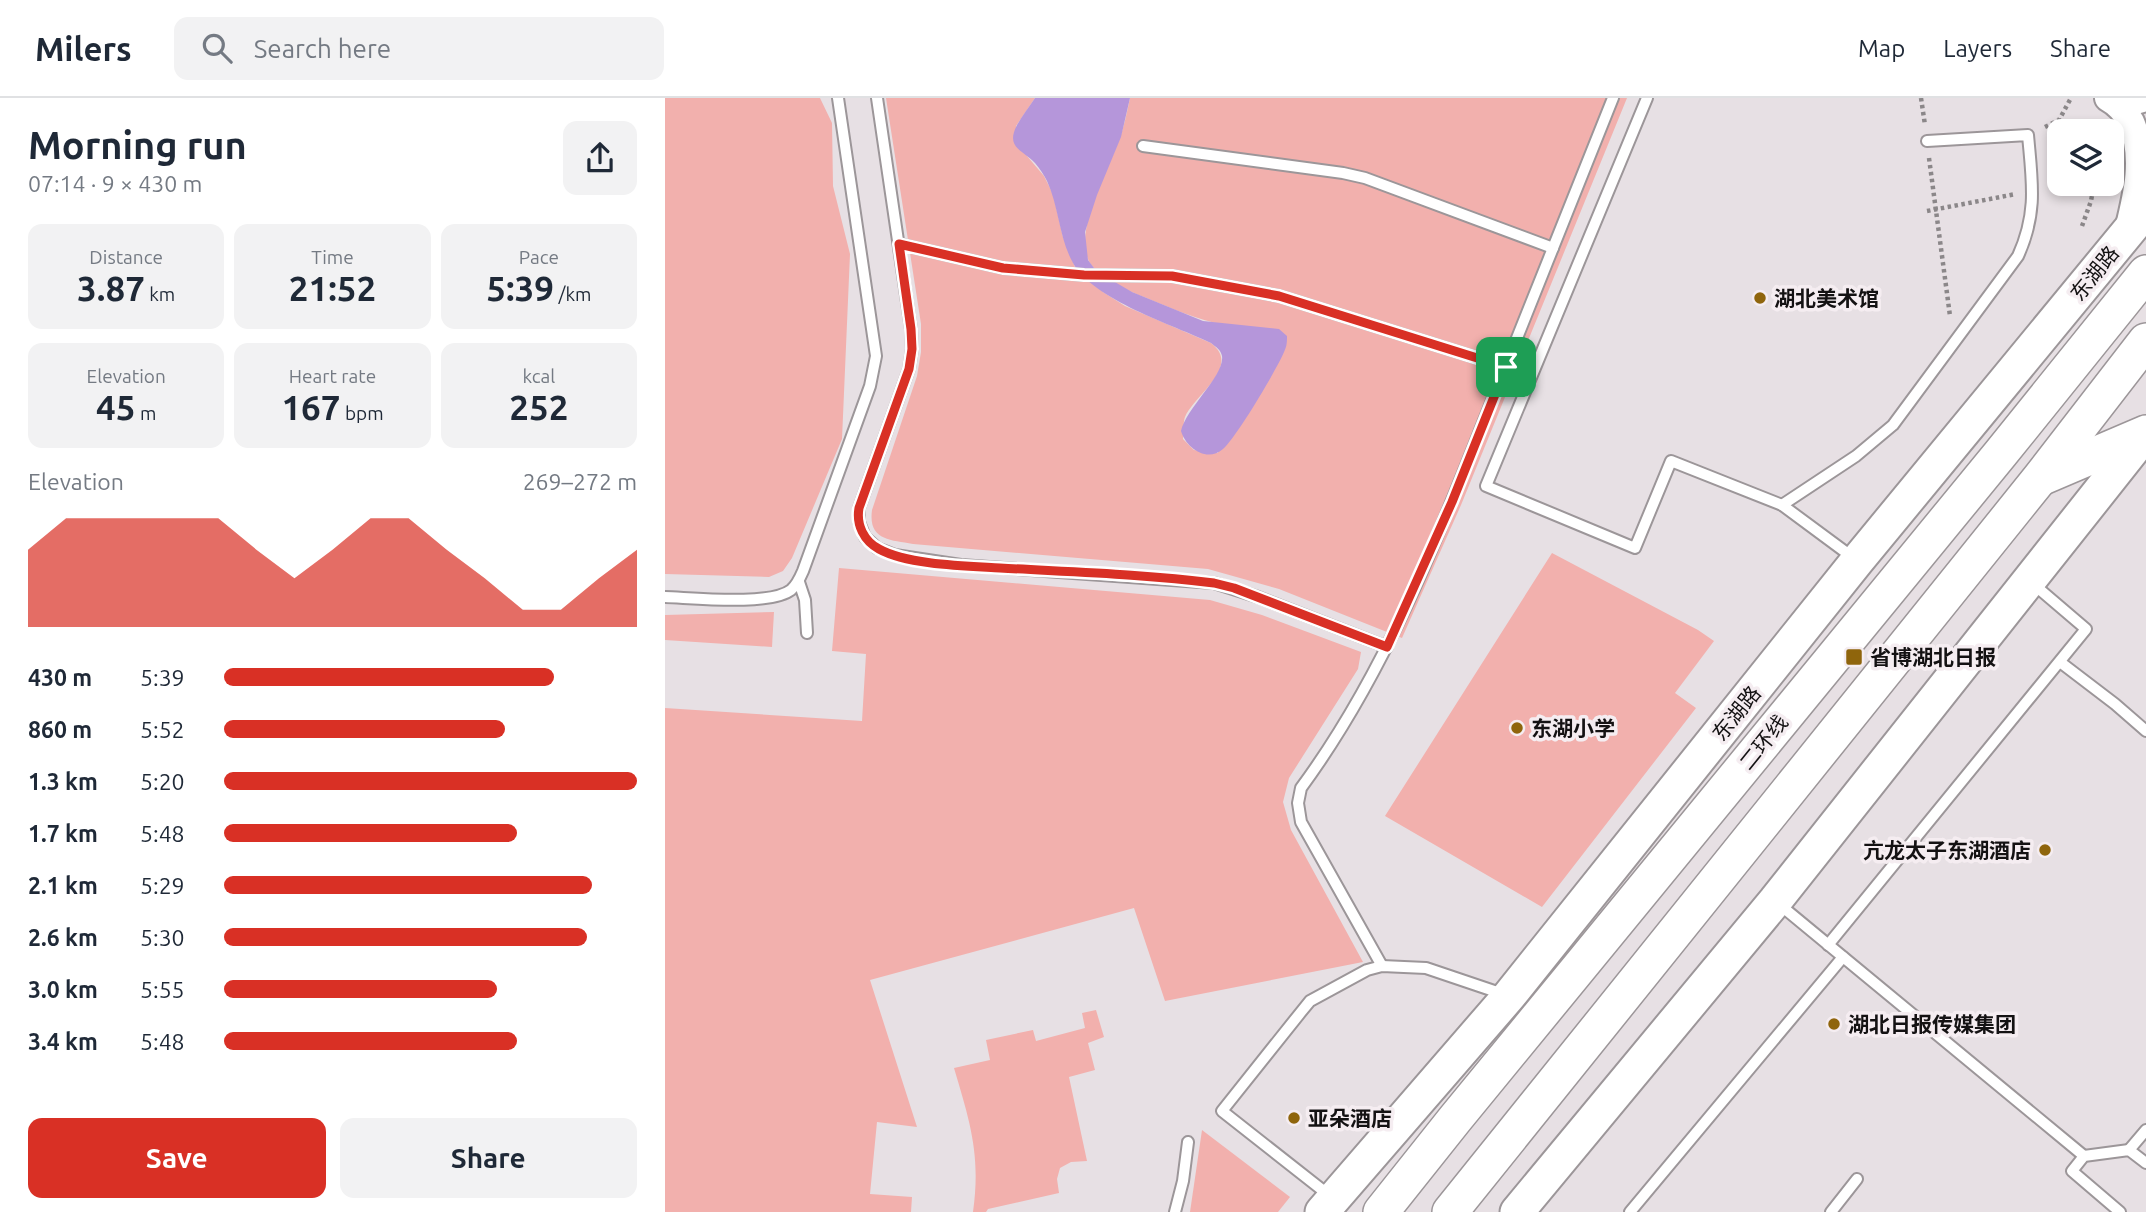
<!DOCTYPE html>
<html lang="en">
<head>
<meta charset="utf-8">
<style>
  :root { --surface:#fff; --page:#f2f2f3; --text:#1f2937; --muted:#747a83; --line:#e0e1e3; --accent:#d93025 }
  body { margin:0; font-family:Ubuntu,"Noto Sans SC",sans-serif; background:var(--page); color:var(--text); height:100vh; display:flex; flex-direction:column; font-size:26px; white-space:nowrap }
  * { box-sizing:border-box; margin:0 }
  p { font-size:23px; color:var(--muted) }
  .icon { flex:none; width:38px; height:38px; fill:none; stroke:currentColor; stroke-width:2; stroke-linecap:round; stroke-linejoin:round }
  .map { position:relative; flex:1; overflow:hidden }
  .sheet { display:flex; flex-direction:column; background:var(--surface); width:665px }
  .sheet>* { flex:none }
  .controls { position:absolute; left:1382px; top:21px; display:grid; gap:14px }
  .controls a { display:grid; place-items:center; width:77px; height:77px; border-radius:14px; background:var(--surface); box-shadow:0 4px 10px #0003; font-size:35px }
  .pin { position:absolute; display:grid; place-items:center; width:60px; height:60px; color:#fff; margin:-30px; border-radius:14px; box-shadow:0 4px 10px #0006 }
  .round { display:grid; place-items:center; flex:none; width:74px; height:74px; border-radius:14px; background:var(--page) }
  .summary { display:flex; align-items:center; justify-content:space-between; height:119px; padding:0 28px }
  h1 { font-size:38px; font-weight:600; line-height:52px }
  .figures { display:grid; grid-template-columns:repeat(3,1fr); gap:10px; height:119px; padding:7px 28px }
  .figures div { display:grid; align-content:center; border-radius:14px; background:var(--page); text-align:center }
  .figures b { font-size:35px; font-weight:600 }
  .figures small { font-size:19px; font-weight:400 }
  .figures p { font-size:19px }
  .chart { height:196px; padding:14px 28px }
  .chart p { display:flex; justify-content:space-between }
  .chart svg { width:100%; height:126px; margin-top:7px; fill:var(--accent); opacity:.7 }
  .button { display:flex; gap:14px; margin-top:auto; padding:14px 28px }
  .button a { flex:1; height:80px; border-radius:14px; background:var(--accent); color:#fff; font-size:28px; font-weight:600; line-height:80px; text-align:center }
  .button a+a { background:var(--page); color:var(--text) }
  ul { padding:0 28px; list-style:none; font-size:23px }
  li { display:grid; grid-template-columns:112px 84px 1fr; align-items:center; height:52px }
  li i { height:18px; border-radius:9px; background:var(--accent) }
  header { display:flex; align-items:center; gap:42px; box-sizing:border-box; height:98px; padding:0 35px; background:var(--surface); border-bottom:2px solid var(--line) }
  header strong { font-size:33px }
  nav { display:flex; gap:38px; margin-inline-start:auto; font-size:24px }
  .search { width:490px; height:63px; background:var(--page); display:flex; align-items:center; gap:18px; box-sizing:border-box; padding:0 24px; border-radius:14px; color:var(--muted); font-size:26px }
  main { display:flex; flex:1; min-height:0 }
  .map>svg:first-child { display:block }
  .green { fill:#f2b0ad }
  .water { fill:#b596da }
  .lines { fill:none; stroke-linecap:round; stroke-linejoin:round }
  .service-casing { stroke:#9c9699; stroke-width:14 }
  .tertiary-casing { stroke:#9c9699; stroke-width:30 }
  .primary-casing { stroke:#9c9699; stroke-width:37 }
  .trunk-casing { stroke:#9c9699; stroke-width:38 }
  .path { stroke:#8b8789; stroke-width:4.5; stroke-dasharray:3.5 3.5; stroke-linecap:butt }
  .service { stroke:#fff; stroke-width:10 }
  .tertiary { stroke:#fff; stroke-width:26 }
  .primary { stroke:#fff; stroke-width:33 }
  .trunk { stroke:#fff; stroke-width:35 }
  .route-casing { stroke:#fff; stroke-width:14 }
  .route { stroke:#d93025; stroke-width:9 }
  .poi-dot { fill:#8f650c; stroke:#f5edf1; stroke-width:2.5 }
  .labels { text-anchor:middle; dominant-baseline:central; stroke-width:7; stroke-linejoin:round; paint-order:stroke }
  .street-label { font-size:21px; fill:#141213; stroke:#f5edf1 }
  .poi-label { font-size:21px; font-weight:bold; fill:#141213; stroke:#f5edf1; text-anchor:start }
</style>
</head>
<body>
<header>
<strong>Milers</strong>
<div class="search"><svg class="icon" aria-label="search" viewBox="0 0 24 24"><circle cx="10" cy="10" r="6"/><path d="M15 15l6 6"/></svg>Search here</div>
<nav><a>Map</a><a>Layers</a><a>Share</a></nav>
</header>
<main>
<section class="sheet">
<div class="summary"><div><h1>Morning run</h1><p>07:14 · 9 × 430 m</p></div><a class="round"><svg class="icon" aria-label="share" viewBox="0 0 24 24"><path d="M12 15V3M7 8l5-5 5 5M5 13v7h14v-7"/></svg></a></div>
<div class="figures">
<div><p>Distance</p><b>3.87<small> km</small></b></div>
<div><p>Time</p><b>21:52</b></div>
<div><p>Pace</p><b>5:39<small> /km</small></b></div>
</div>
<div class="figures">
<div><p>Elevation</p><b>45<small> m</small></b></div>
<div><p>Heart rate</p><b>167<small> bpm</small></b></div>
<div><p>kcal</p><b>252</b></div>
</div>
<div class="chart"><p><span>Elevation</span>269–272 m</p>
<svg viewBox="0 0 160 44" preserveAspectRatio="none"><path d="M0 44V17L10 6L20 6L30 6L40 6L50 6L60 17L70 27L80 17L90 6L100 6L110 17L120 27L130 38L140 38L150 27L160 17V44z"/></svg>
</div>
<ul>
<li><b>430 m</b>5:39<i style="width:80%"></i></li>
<li><b>860 m</b>5:52<i style="width:68%"></i></li>
<li><b>1.3 km</b>5:20<i style="width:100%"></i></li>
<li><b>1.7 km</b>5:48<i style="width:71%"></i></li>
<li><b>2.1 km</b>5:29<i style="width:89%"></i></li>
<li><b>2.6 km</b>5:30<i style="width:88%"></i></li>
<li><b>3.0 km</b>5:55<i style="width:66%"></i></li>
<li><b>3.4 km</b>5:48<i style="width:71%"></i></li>
</ul>
<div class="button"><a>Save</a><a>Share</a></div>
</section>
<div class="map">
<svg width="1481" height="1114" viewBox="0 0 1481 1114">
  <rect width="100%" height="100%" fill="#e7e0e4"/>
  <g class="green">
    <polygon points="0,0 155,0 167,25 168,88 185,156 177,341 127,460 118,473 104,479 0,476"/>
    <path d="M 221,0 L 370,0 L 351,28 L 362,58 L 379,78 L 388,96 L 398,139 L 410,169 L 438,194 L 460,208 L 546,245 C 577,269 530,296 520,319 C 518,324 519,334 518,341 L 529,352 L 553,355 L 560,227 C 532,222 506,210 479,199 C 463,193 433,179 425,165 C 407,135 443,72 454,42 C 459,29 462,14 465,0 L 962,0 L 796,407 L 737,540 L 614,491 L 543,471 L 248,446 C 224,442 203,442 207,412 L 252,278 L 256,254 L 256,226 Z"/>
    <polygon points="887,455 1033,532 1049,543 1010,595 1031,610 877,809 720,718"/>
    <polygon points="174,470 545,502 597,517 696,554 693,571 624,680 618,704 626,732 698,864 500,903 469,810 205,882 252,1029 212,1024 205,1096 247,1099 246,1114 0,1114 0,610 197,623 201,556 167,553"/>
    <polygon points="109,514 107,549 0,542 0,517"/>
    <path d="M 431,912 L 439,939 L 423,945 L 430,972 L 404,979 L 422,1063 L 406,1064 L 395,1070 L 392,1081 L 394,1095 L 323,1111 L 321,1114 L 308,1114 C 316,1057 305,1024 289,970 L 325,962 L 321,942 L 368,932 L 371,943 L 420,930 L 417,915 Z"/>
    <polygon points="537,1032 625,1099 613,1114 525,1114"/>
  </g>
  <path class="water" d="M 370,0 L 465,0 L 456,39 L 432,97 L 420,134 L 423,162 L 429,170 L 438,177 L 467,194 L 538,223 L 614,231 L 622,238 C 622,244 622,248 619,254 C 612,271 571,340 558,351 C 542,365 521,350 516,333 C 521,310 560,277 557,258 C 556,252 551,249 546,245 C 509,227 428,202 408,165 C 394,140 394,109 382,83 C 379,77 375,71 370,65 C 358,52 340,50 352,27 C 357,18 364,9 370,0 Z"/>
  <g class="lines">
    <g class="service-casing">
      <g id="service">
        <polyline points="212,0 246,231 247,251 244,271 194,410 194,424 200,439 212,450 230,457 296,467 549,485 593,499 722,549"/>
        <polyline points="982,0 821,388 970,450 1006,363 1117,407 1190,461"/>
        <polyline points="478,48 678,75 700,80 888,150"/>
        <polyline points="234,146 338,170 419,177 507,178 614,198 841,269"/>
        <path d="M 1117,407 L 1191,358 L 1228,327 L 1353,158 C 1373,114 1367,83 1363,37 L 1262,43"/>
        <polyline points="134,484 140,502 142,535"/>
        <path d="M 0,499 C 29,500 105,508 126,492 C 132,487 135,480 138,473 L 205,288 L 211,258 L 173,0"/>
        <polyline points="1395,564 1450,606 1481,633"/>
        <polyline points="1114,806 1419,1058"/>
        <polyline points="1163,847 1421,531 1366,484"/>
        <path d="M 717,868 L 636,724 L 633,705 L 636,690 C 717,580 768,452 818,325 C 861,217 905,108 948,0"/>
        <polyline points="1464,1052 1481,1032"/>
        <polyline points="665,1098 557,1013 636,914 645,903 702,872 717,868 761,870 838,896"/>
        <polyline points="510,1114 518,1083 523,1044"/>
        <polyline points="965,1114 1178,859"/>
        <polyline points="1166,1114 1192,1081"/>
        <polyline points="1455,1114 1407,1073 1419,1058 1464,1052 1481,1065"/>
      </g>
    </g>
    <g class="tertiary-casing">
      <g id="tertiary">
        <path d="M 1443,0 C 1454,6 1460,13 1466,24 C 1481,58 1472,96 1463,132"/>
        <polyline points="1453,5 1463,5 1481,0"/>
      </g>
    </g>
    <g class="primary-casing">
      <g id="primary">
        <polyline points="657,1114 844,898 1192,463 1481,112"/>
        <polyline points="852,1114 1110,803 1481,335"/>
      </g>
    </g>
    <g class="trunk-casing">
      <g id="trunk">
        <polyline points="1378,379 1481,335"/>
        <polyline points="716,1114 790,1021 1336,355 1481,175"/>
        <polyline points="785,1114 1375,380 1481,243"/>
      </g>
    </g>
    <g class="path">
      <polyline points="1256,0 1260,27"/>
      <polyline points="1394,22 1414,33"/>
      <polyline points="1380,29 1394,22 1406,0"/>
      <polyline points="1264,60 1285,218"/>
      <polyline points="1262,113 1351,96"/>
      <polyline points="1417,128 1426,103 1429,86"/>
    </g>
    <use href="#service" class="service"/>
    <use href="#tertiary" class="tertiary"/>
    <use href="#primary" class="primary"/>
    <use href="#trunk" class="trunk"/>
  </g>
  <g class="lines">
    <g class="route-casing">
      <path id="route" d="M 234,146 L 338,170 L 419,177 L 507,178 L 614,198 L 841,269 L 787,404 L 722,549 L 569,490 L 549,485 C 478,476 406,474 335,470 C 301,468 243,467 214,451 C 199,443 191,427 194,410 L 244,271 L 247,251 L 246,231 Z"/>
    </g>
    <use href="#route" class="route"/>
  </g>
  <g class="poi-dot">
    <circle cx="1095" cy="200" r="7"/>
    <rect x="1180" y="550" width="18" height="18" rx="3.5"/>
    <circle cx="852" cy="630" r="7"/>
    <circle cx="1380" cy="752" r="7"/>
    <circle cx="1169" cy="926" r="7"/>
    <circle cx="629" cy="1020" r="7"/>
  </g>
  <g class="labels">
    <g class="street-label">
      <text transform="translate(1429 175) rotate(-51)">东湖路</text>
      <text transform="translate(1071 615) rotate(-51)">东湖路</text>
      <text transform="translate(1098 644) rotate(-51)">二环线</text>
    </g>
    <g class="poi-label">
      <text x="1109" y="200">湖北美术馆</text>
      <text x="1205" y="559">省博湖北日报</text>
      <text x="866" y="630">东湖小学</text>
      <text x="1366" y="752" text-anchor="end">亢龙太子东湖酒店</text>
      <text x="1183" y="926">湖北日报传媒集团</text>
      <text x="643" y="1020">亚朵酒店</text>
    </g>
  </g>
</svg>
<div class="controls">
<a><svg class="icon" aria-label="layers" viewBox="0 0 24 24"><path d="M12 4l9 5-9 5-9-5zM3 14l9 5 9-5"/></svg></a>
</div>
<div class="pin" style="left:841px;top:269px;background:#1e9e55"><svg class="icon" aria-label="arrive" viewBox="0 0 24 24"><path d="M6 21V4h12l-3 4 3 4H6"/></svg></div>
</div>
</main>
</body>
</html>
